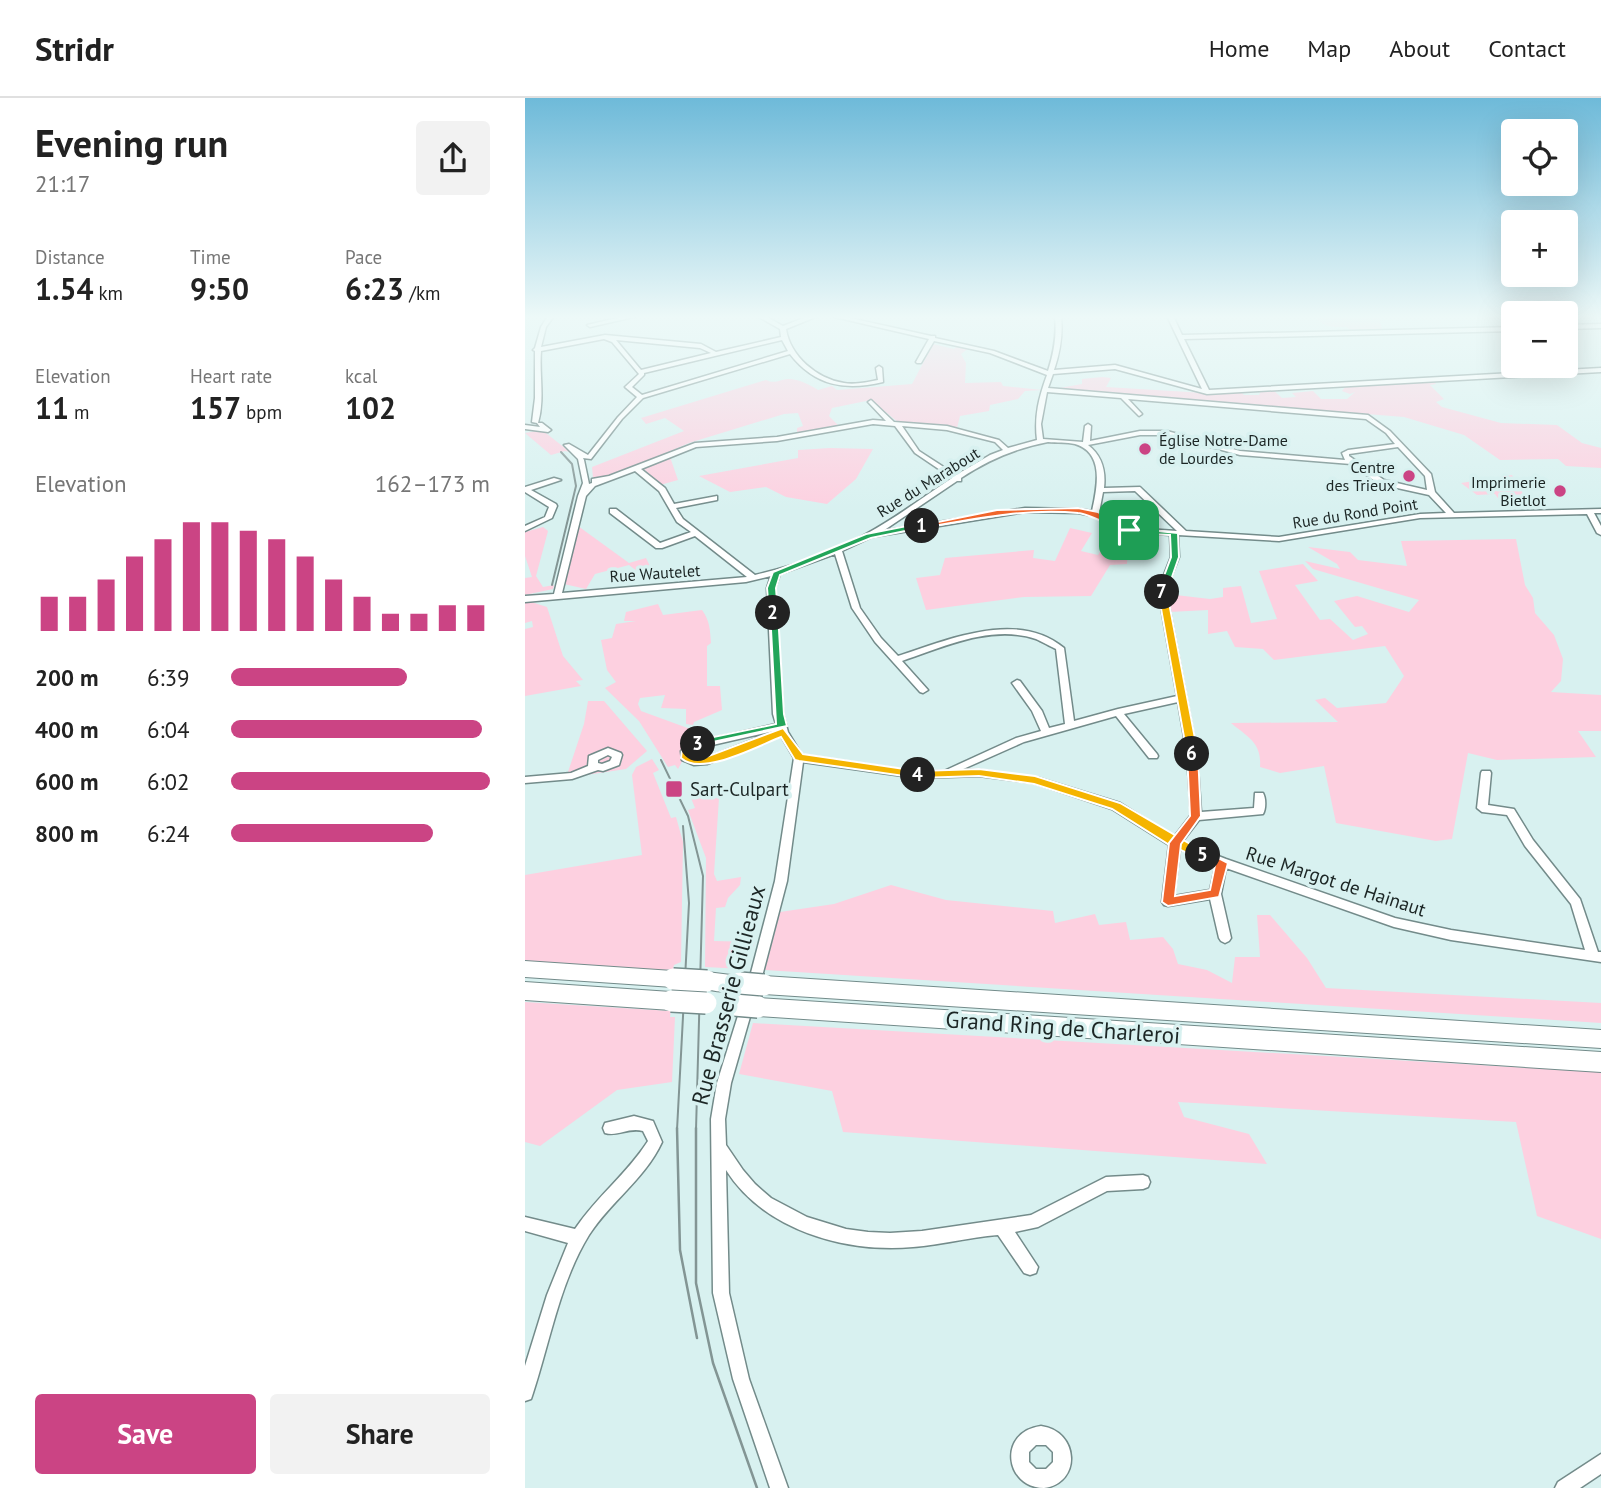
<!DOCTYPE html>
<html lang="en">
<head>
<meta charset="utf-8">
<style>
  :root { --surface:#fff; --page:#f2f2f2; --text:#222; --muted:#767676; --line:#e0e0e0; --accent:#cb4484 }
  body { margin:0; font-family:"PT Sans",sans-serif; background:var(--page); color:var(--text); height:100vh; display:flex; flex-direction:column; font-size:26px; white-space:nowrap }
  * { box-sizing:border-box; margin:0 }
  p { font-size:23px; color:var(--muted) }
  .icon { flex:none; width:38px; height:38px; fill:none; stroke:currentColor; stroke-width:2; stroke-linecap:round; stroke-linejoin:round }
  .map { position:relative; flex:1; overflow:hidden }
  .sheet { display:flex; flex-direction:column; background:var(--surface); width:525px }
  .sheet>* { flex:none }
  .fabs { position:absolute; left:976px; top:21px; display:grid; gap:14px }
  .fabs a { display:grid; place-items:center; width:77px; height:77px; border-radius:7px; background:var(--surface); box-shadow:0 7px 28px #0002; font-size:35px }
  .pin { position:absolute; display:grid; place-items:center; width:60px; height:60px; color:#fff; margin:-30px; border-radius:14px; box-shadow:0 4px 10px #0006 }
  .km { position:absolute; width:35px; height:35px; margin:-18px; border-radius:50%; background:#222; color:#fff; font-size:19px; line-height:35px; text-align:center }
  .round { display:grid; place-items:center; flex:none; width:74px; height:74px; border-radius:7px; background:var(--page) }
  .head { display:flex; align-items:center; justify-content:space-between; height:119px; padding:0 35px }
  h1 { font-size:38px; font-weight:800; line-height:52px }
  .figures { display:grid; grid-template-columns:repeat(3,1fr); gap:10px; height:119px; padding:7px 35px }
  .figures div { display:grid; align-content:center }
  .figures b { font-size:30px; font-weight:800 }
  .figures small { font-size:19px; font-weight:400 }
  .figures p { font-size:19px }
  .chart { height:196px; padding:14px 35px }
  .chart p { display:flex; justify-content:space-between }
  .chart svg { width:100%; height:126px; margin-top:7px; stroke:var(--accent); stroke-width:6 }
  .cta { display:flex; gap:14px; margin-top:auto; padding:14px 35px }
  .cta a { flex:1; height:80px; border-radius:7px; background:var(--accent); color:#fff; font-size:28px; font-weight:800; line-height:80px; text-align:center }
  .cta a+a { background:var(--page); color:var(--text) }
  ul { padding:0 35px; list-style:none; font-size:23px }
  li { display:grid; grid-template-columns:112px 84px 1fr; align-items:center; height:52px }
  li i { height:18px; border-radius:9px; background:var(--accent) }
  header { display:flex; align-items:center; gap:42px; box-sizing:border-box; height:98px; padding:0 35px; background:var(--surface); border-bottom:2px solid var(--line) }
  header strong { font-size:33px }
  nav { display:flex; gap:38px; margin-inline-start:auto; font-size:24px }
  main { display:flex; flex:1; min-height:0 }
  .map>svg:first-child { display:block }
  .green { fill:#fdd0e0 }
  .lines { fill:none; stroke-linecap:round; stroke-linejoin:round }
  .minor-casing { stroke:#738b8a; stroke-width:3 }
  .highway-casing { stroke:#738b8a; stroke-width:2 }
  .minor { fill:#fff; fill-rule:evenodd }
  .highway { fill:#fff; fill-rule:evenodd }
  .tram-far1 { stroke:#839594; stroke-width:2 }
  .tram { stroke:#839594; stroke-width:2.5 }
  .highway-bridge-casing { stroke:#738b8a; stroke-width:24; stroke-linecap:butt }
  .highway-bridge { stroke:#fff; stroke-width:21 }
  .split-1 { fill:#f0652b; stroke:#fff; stroke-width:2 }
  .split-2 { fill:#22a559; stroke:#fff; stroke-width:2 }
  .split-3 { fill:#22a559; stroke:#fff; stroke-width:2 }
  .split-4 { fill:#f5b400; stroke:#fff; stroke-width:2 }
  .split-5 { fill:#f5b400; stroke:#fff; stroke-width:2 }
  .split-6 { fill:#f0652b; stroke:#fff; stroke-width:2 }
  .split-7 { fill:#f5b400; stroke:#fff; stroke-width:2 }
  .split-8 { fill:#22a559; stroke:#fff; stroke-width:2 }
  .poi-dot { fill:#cb4484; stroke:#d8f1f0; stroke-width:2.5 }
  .labels { text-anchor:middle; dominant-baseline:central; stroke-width:7; stroke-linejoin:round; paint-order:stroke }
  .far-poi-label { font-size:16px; fill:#1c2625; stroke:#d8f1f0; text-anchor:end }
  .far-street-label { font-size:16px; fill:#1c2625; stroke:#d8f1f0 }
  .poi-label { font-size:19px; fill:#1c2625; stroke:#d8f1f0; text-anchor:start }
  .street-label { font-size:19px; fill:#1c2625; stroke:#d8f1f0 }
  .near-street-label { font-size:23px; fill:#1c2625; stroke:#d8f1f0 }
</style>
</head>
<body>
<header>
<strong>Stridr</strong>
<nav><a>Home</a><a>Map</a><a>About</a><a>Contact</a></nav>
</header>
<main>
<section class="sheet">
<div class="head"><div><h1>Evening run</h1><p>21:17</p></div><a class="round"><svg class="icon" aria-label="share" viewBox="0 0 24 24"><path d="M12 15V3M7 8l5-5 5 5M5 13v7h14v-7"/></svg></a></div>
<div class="figures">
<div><p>Distance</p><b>1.54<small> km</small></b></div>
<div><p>Time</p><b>9:50</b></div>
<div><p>Pace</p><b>6:23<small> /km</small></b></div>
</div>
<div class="figures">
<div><p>Elevation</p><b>11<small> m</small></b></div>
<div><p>Heart rate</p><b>157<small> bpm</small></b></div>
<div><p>kcal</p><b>102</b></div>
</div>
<div class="chart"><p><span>Elevation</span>162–173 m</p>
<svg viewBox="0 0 160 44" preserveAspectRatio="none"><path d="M5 44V32M15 44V32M25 44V26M35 44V18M45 44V12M55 44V6M65 44V6M75 44V9M85 44V12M95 44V18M105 44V26M115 44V32M125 44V38M135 44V38M145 44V35M155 44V35"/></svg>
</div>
<ul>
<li><b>200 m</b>6:39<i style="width:68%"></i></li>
<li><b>400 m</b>6:04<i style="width:97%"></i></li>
<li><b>600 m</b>6:02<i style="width:100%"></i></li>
<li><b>800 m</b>6:24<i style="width:78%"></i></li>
</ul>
<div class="cta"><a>Save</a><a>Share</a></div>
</section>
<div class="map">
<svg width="1076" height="1390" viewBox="0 0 1076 1390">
  <rect width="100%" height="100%" fill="#d8f1f0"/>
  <g class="green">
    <path d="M 790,218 L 873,218 L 854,219 L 857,231 L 825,232 L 822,229 C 808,229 798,230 790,218 Z"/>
    <path d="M 408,246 L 429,251 L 433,247 L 444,250 L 436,256 L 441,265 L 440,285 L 476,284 L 478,288 L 517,292 L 500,293 L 493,301 L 465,307 L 464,313 L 435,318 L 432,330 L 374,325 L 346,302 L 307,310 L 304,318 L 314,328 L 272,337 L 272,330 L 278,328 L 273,315 L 259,316 L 164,345 L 86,379 L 68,380 L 67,369 L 159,333 L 140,320 L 121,326 L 116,320 L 241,282 C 251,287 256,280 265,281 C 275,282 284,286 293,292 L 307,288 L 312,292 L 387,286 Z"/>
    <polygon points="577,279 586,280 581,289 680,295 716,294 719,297 734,297 736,293 748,292 757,300 771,299 767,295 788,293 796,301 822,301 830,294 825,296 817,293 821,288 908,283 911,286 905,287 919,301 911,304 917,309 976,325 1032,327 1057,345 1076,350 1076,370 1041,368 1033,361 975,362 939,337 879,319 529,291 557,286 557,281"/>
    <polygon points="17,332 45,354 40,353 26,357 0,335"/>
    <polygon points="305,350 348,351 331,381 302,406 261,399 241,389 205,394 174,378 273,360 273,352"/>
    <polygon points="145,359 153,382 135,387 118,370"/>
    <polygon points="987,377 1003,404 975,403 970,396 952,397 936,385"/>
    <polygon points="53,428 104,465 121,460 126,470 113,474 104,467 70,476 61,491 39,486"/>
    <polygon points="18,429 23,433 11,478 18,489 29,487 28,491 0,497 0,480 7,479 0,458 0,434"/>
    <polygon points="545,430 567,435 556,453 573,457 581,445 603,449 602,466 585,467 566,498 499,499 401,512 391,480 415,477 420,460 509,452 508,460 530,463"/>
    <path d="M 991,441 L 1000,487 L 1008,500 L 1010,515 L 1029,537 L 1038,561 L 1036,583 L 1026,594 L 1076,597 L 1076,633 L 1053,633 L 1071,659 L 972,662 L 943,655 L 927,741 L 911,743 L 811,725 L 799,668 L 755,675 L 735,669 C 737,645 723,639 706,625 L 813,624 L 790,602 L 800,600 L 812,610 L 861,605 L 879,578 L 860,548 L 749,562 L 738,551 L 710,549 L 702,533 L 683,536 L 683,512 L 644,514 L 642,496 L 685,501 L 698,499 L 698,490 L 716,488 L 726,525 L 752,521 L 734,473 L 778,466 L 793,483 L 770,487 L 795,522 L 805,521 L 828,542 L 843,536 L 837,528 L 830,529 L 809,503 L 832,498 L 884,514 L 894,502 L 788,471 L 780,463 L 815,471 L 812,466 L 783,449 L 825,454 L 833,462 L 882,468 L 876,443 Z"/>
    <polygon points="0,502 22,509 38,558 58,582 51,583 56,588 0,598 0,531 8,529 7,523 0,525"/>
    <path d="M 133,506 L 138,517 L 177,512 C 185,523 185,532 186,545 L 182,548 L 182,588 L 195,588 L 197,612 L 169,624 L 168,627 L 161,626 L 161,611 L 136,610 L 140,597 L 115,600 L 113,606 L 116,613 L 179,636 L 179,639 L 160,649 L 159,660 L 153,671 L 150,667 L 143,669 L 114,623 L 80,590 L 91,584 L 82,572 L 76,542 L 87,540 L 91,526 L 111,523 L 99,523 L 101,514 Z"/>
    <polygon points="63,603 79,603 122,653 101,671 41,680 59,626"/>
    <polygon points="127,661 134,672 128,675 146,720 151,719 158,744 156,864 149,867 148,871 128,873 0,864 0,777 117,757 107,677 111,669"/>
    <polygon points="166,700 194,700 189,776 192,783 216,779 215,787 203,800 200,809 191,810 189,843 230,844 219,871 180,869 181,760 163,712 170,710"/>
    <polygon points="366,787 421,802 528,813 530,825 570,816 574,827 601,824 605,842 638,839 648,851 653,866 682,872 707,885 710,859 735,859 732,817 745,817 782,860 801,890 1076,905 1076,925 240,872 255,814 309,806"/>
    <polygon points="0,904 146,913 145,919 150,919 147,984 92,992 15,1048 0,1044"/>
    <polygon points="228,925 1076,974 1076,1141 1012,1118 991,1024 653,1004 659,1019 724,1036 742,1066 318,1034 307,993 214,976"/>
  </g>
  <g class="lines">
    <g class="minor-casing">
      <g id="minor">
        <path d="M 23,218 L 29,218 L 21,229 L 16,249 L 80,237 L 176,246 L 191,254 L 256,239 L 255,231 L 232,218 L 240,218 L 258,228 L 284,218 L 293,218 L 261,231 C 265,258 292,281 319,285 C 330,287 342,284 353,282 L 351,270 L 354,268 L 357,270 L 358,284 C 320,293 290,288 265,256 L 118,300 L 97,321 L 66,361 L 58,360 L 59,362 L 64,386 L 67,385 L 67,381 L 84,378 L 170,345 L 252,339 L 348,322 L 361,323 L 344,305 L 343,304 L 346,302 L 369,324 L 422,328 L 474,342 L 483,350 L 512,342 C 509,318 514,299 522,277 L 465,255 L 409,243 L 396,265 L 392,265 L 391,264 L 404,241 L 305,218 L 316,218 L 406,238 L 410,238 L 410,240 L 469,253 L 523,273 C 529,254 532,238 530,218 L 536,218 C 538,237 535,254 529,272 L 590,267 L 677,291 L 642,218 L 648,218 L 657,237 L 989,229 L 989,233 L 659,241 L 684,292 L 1076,270 L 1076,274 L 682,296 L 590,271 L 528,276 L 523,290 L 843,317 L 865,333 L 906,376 L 910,394 L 929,415 L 1076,411 L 1076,415 L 1069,415 L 1076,428 L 1076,437 L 1072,435 L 1062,416 L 895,420 L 754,443 L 653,437 L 654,459 L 641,492 L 672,656 L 676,714 L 729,710 L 730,695 L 738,695 C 741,700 741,711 738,716 L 674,722 L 657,744 L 701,761 L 870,820 L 926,832 L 1060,852 L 1046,806 L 1000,748 L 982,717 L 957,714 L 952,710 L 956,675 L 957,673 L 965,673 L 966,675 L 963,707 L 989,711 L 1008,742 L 1055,801 L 1073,854 L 1076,854 L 1076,864 L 926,842 L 869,829 L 701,770 L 696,796 L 706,840 L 704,843 L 700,845 L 696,843 L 694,840 L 685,801 L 643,808 L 639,807 L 637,804 L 644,747 L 587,711 L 509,685 L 454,678 L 392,680 L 278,664 L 262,783 L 234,890 L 232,894 L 228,895 L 224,894 L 222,890 L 250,783 L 269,660 L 256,638 L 182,666 L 169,667 L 157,662 L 156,653 L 163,646 L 251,626 L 248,616 L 242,490 L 246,478 L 221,484 L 0,504 L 0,498 L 29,496 L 53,398 L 58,385 L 53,361 L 39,347 L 44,346 L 63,357 L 93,319 L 112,299 L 100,289 L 114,276 L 87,244 L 79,241 L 16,253 C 14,277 20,301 13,325 L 17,325 L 26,332 L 23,334 L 0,331 L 0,327 L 15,329 L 12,325 L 7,324 L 10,300 L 10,253 L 8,252 L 10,250 L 16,229 ZM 91,242 L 175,250 L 186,255 L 116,272 ZM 257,242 L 263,253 L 117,297 L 107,289 L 119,277 L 119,275 ZM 522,294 L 596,300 L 614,318 L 617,316 L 603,301 L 841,321 L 861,335 L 870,346 L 823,352 L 817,355 L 820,362 L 715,353 L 642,333 L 615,333 L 565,343 L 566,328 L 563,326 L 560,328 L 558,344 L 518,341 L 516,326 ZM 348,326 L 370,328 L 390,355 L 427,380 C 398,399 371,420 341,436 C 307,455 268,468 230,477 L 158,421 L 151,410 L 192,402 L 192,398 L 149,406 L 140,390 L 116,371 L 171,349 L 252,343 ZM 377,328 L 422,332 L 470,344 L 478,352 L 465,357 L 431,377 L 394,353 ZM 615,337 L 642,337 L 715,357 L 826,366 L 854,386 L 904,397 L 921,415 L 895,416 L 754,439 L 661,433 L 615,389 L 579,390 C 581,372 577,358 563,347 ZM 523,344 C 531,345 542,344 550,346 C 580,355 572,390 567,413 L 553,411 L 500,410 L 358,433 L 432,383 L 436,383 L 436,380 C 463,362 491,350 523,344 ZM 873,349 L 900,378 L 902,392 L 859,382 L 824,358 L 824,356 ZM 110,373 L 134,393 L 152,424 L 166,434 L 135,445 L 91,411 L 85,411 L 85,415 L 131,450 L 137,450 L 170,438 L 222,479 L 37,495 L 61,398 L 70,388 ZM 610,393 L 652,433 L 605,430 L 574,415 L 578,394 ZM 500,414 L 553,415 L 568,418 L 604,434 L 645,437 L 646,459 L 633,492 L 652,598 L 593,611 L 549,623 L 539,550 C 492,511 423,542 373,558 L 356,540 L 335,510 L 317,453 L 347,439 ZM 310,456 L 327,510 L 350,544 L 395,594 L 398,595 L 403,592 L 377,563 C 418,549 467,526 511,541 C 518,544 524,548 531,551 L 540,626 L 524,630 L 517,613 L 495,583 L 492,582 L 487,585 L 507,613 L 516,633 L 491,640 L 419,673 L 392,674 L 277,657 L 263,634 L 258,616 L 250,490 L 255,476 ZM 653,604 L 662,656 L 666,717 L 649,739 L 595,705 L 514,680 L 454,672 L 436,672 L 499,644 L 591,618 L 624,660 L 632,660 L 633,658 L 632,656 L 599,616 ZM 253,632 L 181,660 L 170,661 L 166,658 L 166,654 L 170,651 ZM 655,751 L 691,766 L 685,792 L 649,798 Z"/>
        <polygon points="101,218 113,218 65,229 62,227"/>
        <polygon points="1076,226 1076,230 1041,231 1041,227"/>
        <polygon points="29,380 36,382 6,392 31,406 32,408 27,420 0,433 0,428 20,419 24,409 0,394 0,389"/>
        <path d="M 83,650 L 96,655 L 97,657 L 94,667 L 78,673 L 73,672 L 47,681 L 0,685 L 0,679 L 46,675 L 63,668 L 64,658 ZM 83,657 L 87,659 L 85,663 L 77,666 L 73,665 L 73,662 Z"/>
        <path d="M 223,900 L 228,901 L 229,905 L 206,985 L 200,1021 L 201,1047 L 218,1072 L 230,1086 L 246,1100 L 282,1119 L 321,1131 L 343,1134 L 365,1135 L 397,1133 L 506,1117 L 581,1079 L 618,1077 L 623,1079 L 625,1084 L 623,1089 L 618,1091 L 582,1093 L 513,1129 L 490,1134 L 513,1169 L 511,1175 L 505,1177 L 499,1175 L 473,1137 C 445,1139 416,1147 388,1149 C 320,1155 239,1132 201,1072 L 204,1195 L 224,1281 L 263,1390 L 245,1390 L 208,1281 L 188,1195 L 186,1021 L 192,985 L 217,905 L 218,901 Z"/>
        <path d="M 109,1018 L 128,1023 L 137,1044 C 120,1081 85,1104 64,1137 C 35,1184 25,1243 8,1295 L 6,1301 L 0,1303 L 0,1268 L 22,1197 L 43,1145 L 0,1133 L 0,1119 L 50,1131 C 71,1099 102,1076 123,1043 L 118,1033 C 103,1029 93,1039 80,1035 L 78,1030 L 80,1025 Z"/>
        <path d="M 516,1328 C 554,1333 557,1385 519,1390 C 480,1390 472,1334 516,1328 ZM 511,1347 L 521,1347 L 528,1354 L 528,1364 L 521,1371 L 511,1371 L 504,1364 L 504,1354 Z"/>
        <polygon points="1076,1356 1076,1376 1055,1390 1030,1390 1033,1384"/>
      </g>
    </g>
    <g class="highway-casing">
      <g id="highway">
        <polygon points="0,863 148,873 155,875 158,881 155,887 148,889 0,879"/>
        <path d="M 182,874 L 222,879 L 225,885 L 222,891 C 209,896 188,894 175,889 L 172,883 L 175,877 Z"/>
        <polygon points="239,878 1076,932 1076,950 239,896 232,893 229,887 232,881"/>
        <polygon points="0,884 146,894 154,897 157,903 154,909 146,912 0,902"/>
        <polygon points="233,900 1076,954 1076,974 233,918 225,915 222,909 225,903"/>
      </g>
    </g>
    <use href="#minor" class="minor"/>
    <use href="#highway" class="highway"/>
    <g class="tram-far1">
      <polyline points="27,487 51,388 47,366 36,354"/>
      <polyline points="136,662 163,718 178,778 171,1032"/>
      <polyline points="152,1032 164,805 158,728"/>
    </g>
    <g class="tram">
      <polyline points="152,1030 155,1152 172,1240"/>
      <polyline points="171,1030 171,1185 188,1265 232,1390"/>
    </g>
    <g class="highway-bridge-casing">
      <g id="highway-bridge">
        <polyline points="148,881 182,883"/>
        <polyline points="215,885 239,887"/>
        <polyline points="146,903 181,905"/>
        <polyline points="209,907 233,909"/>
      </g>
    </g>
    <use href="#highway-bridge" class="highway-bridge"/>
  </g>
  <linearGradient id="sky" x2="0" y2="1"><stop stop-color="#6ebad9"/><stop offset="0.53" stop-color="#edf9f8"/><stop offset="1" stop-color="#edf9f8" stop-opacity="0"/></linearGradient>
  <rect width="1076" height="413" fill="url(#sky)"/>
  <path class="split-1" d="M 553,410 L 573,414 L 608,432 C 598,437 568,416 553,415 C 501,410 448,421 397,430 L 393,428 L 472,412 Z"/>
  <polygon class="split-2" points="397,425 400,429 346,440 255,477 251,490 253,515 248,517 244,515 242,490 248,474 341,436"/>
  <polygon class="split-3" points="245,513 253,515 259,616 262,628 169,648 169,643 251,626"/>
  <path class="split-4" d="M 258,630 L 278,656 L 393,673 L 399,677 L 393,680 L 274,663 L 270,662 L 256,639 C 233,648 176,679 156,660 L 157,651 L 169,643 L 178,646 L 167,658 L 181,659 Z"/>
  <polygon class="split-5" points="454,671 510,678 595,705 684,757 678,761 674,760 646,748 587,711 509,686 454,678 393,680 388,677 393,673"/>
  <polygon class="split-6" points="667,653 673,656 676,718 656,746 650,798 685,792 690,767 674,760 674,754 682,754 703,765 694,799 643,808 637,804 644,745 665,718 662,656"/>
  <polygon class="split-7" points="637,491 642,494 673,656 667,660 662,656 633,494"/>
  <polygon class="split-8" points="601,430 653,435 654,459 641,496 633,494 646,459 645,437 604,435"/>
  <g class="poi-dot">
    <circle cx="620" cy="351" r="7"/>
    <circle cx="884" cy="378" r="7"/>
    <circle cx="1035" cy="393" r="7"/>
    <rect x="140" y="682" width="18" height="18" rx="3.5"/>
  </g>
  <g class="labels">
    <g class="far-poi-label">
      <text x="634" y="342" text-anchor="start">Église Notre-Dame<tspan x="634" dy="18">de Lourdes</tspan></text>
      <text x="870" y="369">Centre<tspan x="870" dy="18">des Trieux</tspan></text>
      <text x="1021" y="384">Imprimerie<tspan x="1021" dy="18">Bietlot</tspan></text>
    </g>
    <g class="far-street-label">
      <text transform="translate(403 384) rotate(-32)">Rue du Marabout</text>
      <text transform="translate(830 415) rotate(-9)">Rue du Rond Point</text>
      <text transform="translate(130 475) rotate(-4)">Rue Wautelet</text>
    </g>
    <g class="poi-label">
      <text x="165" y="691">Sart-Culpart</text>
    </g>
    <g class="street-label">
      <text transform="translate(811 783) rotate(18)">Rue Margot de Hainaut</text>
    </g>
    <g class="near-street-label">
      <text transform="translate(203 897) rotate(-75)">Rue Brasserie Gillieaux</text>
      <text transform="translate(538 929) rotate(4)">Grand Ring de Charleroi</text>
    </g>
  </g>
</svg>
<div class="fabs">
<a><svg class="icon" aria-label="locate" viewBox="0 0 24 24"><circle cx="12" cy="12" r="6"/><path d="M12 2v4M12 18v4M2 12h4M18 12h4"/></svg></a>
<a>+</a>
<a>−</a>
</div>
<div class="pin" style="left:604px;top:432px;background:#1e9e55"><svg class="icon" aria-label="arrive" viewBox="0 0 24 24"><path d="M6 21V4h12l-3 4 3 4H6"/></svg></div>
<b class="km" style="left:397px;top:428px">1</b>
<b class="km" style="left:248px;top:515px">2</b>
<b class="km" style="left:173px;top:646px">3</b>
<b class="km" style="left:393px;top:677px">4</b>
<b class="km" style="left:678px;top:757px">5</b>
<b class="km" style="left:667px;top:656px">6</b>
<b class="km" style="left:637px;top:494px">7</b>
</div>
</main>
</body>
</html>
